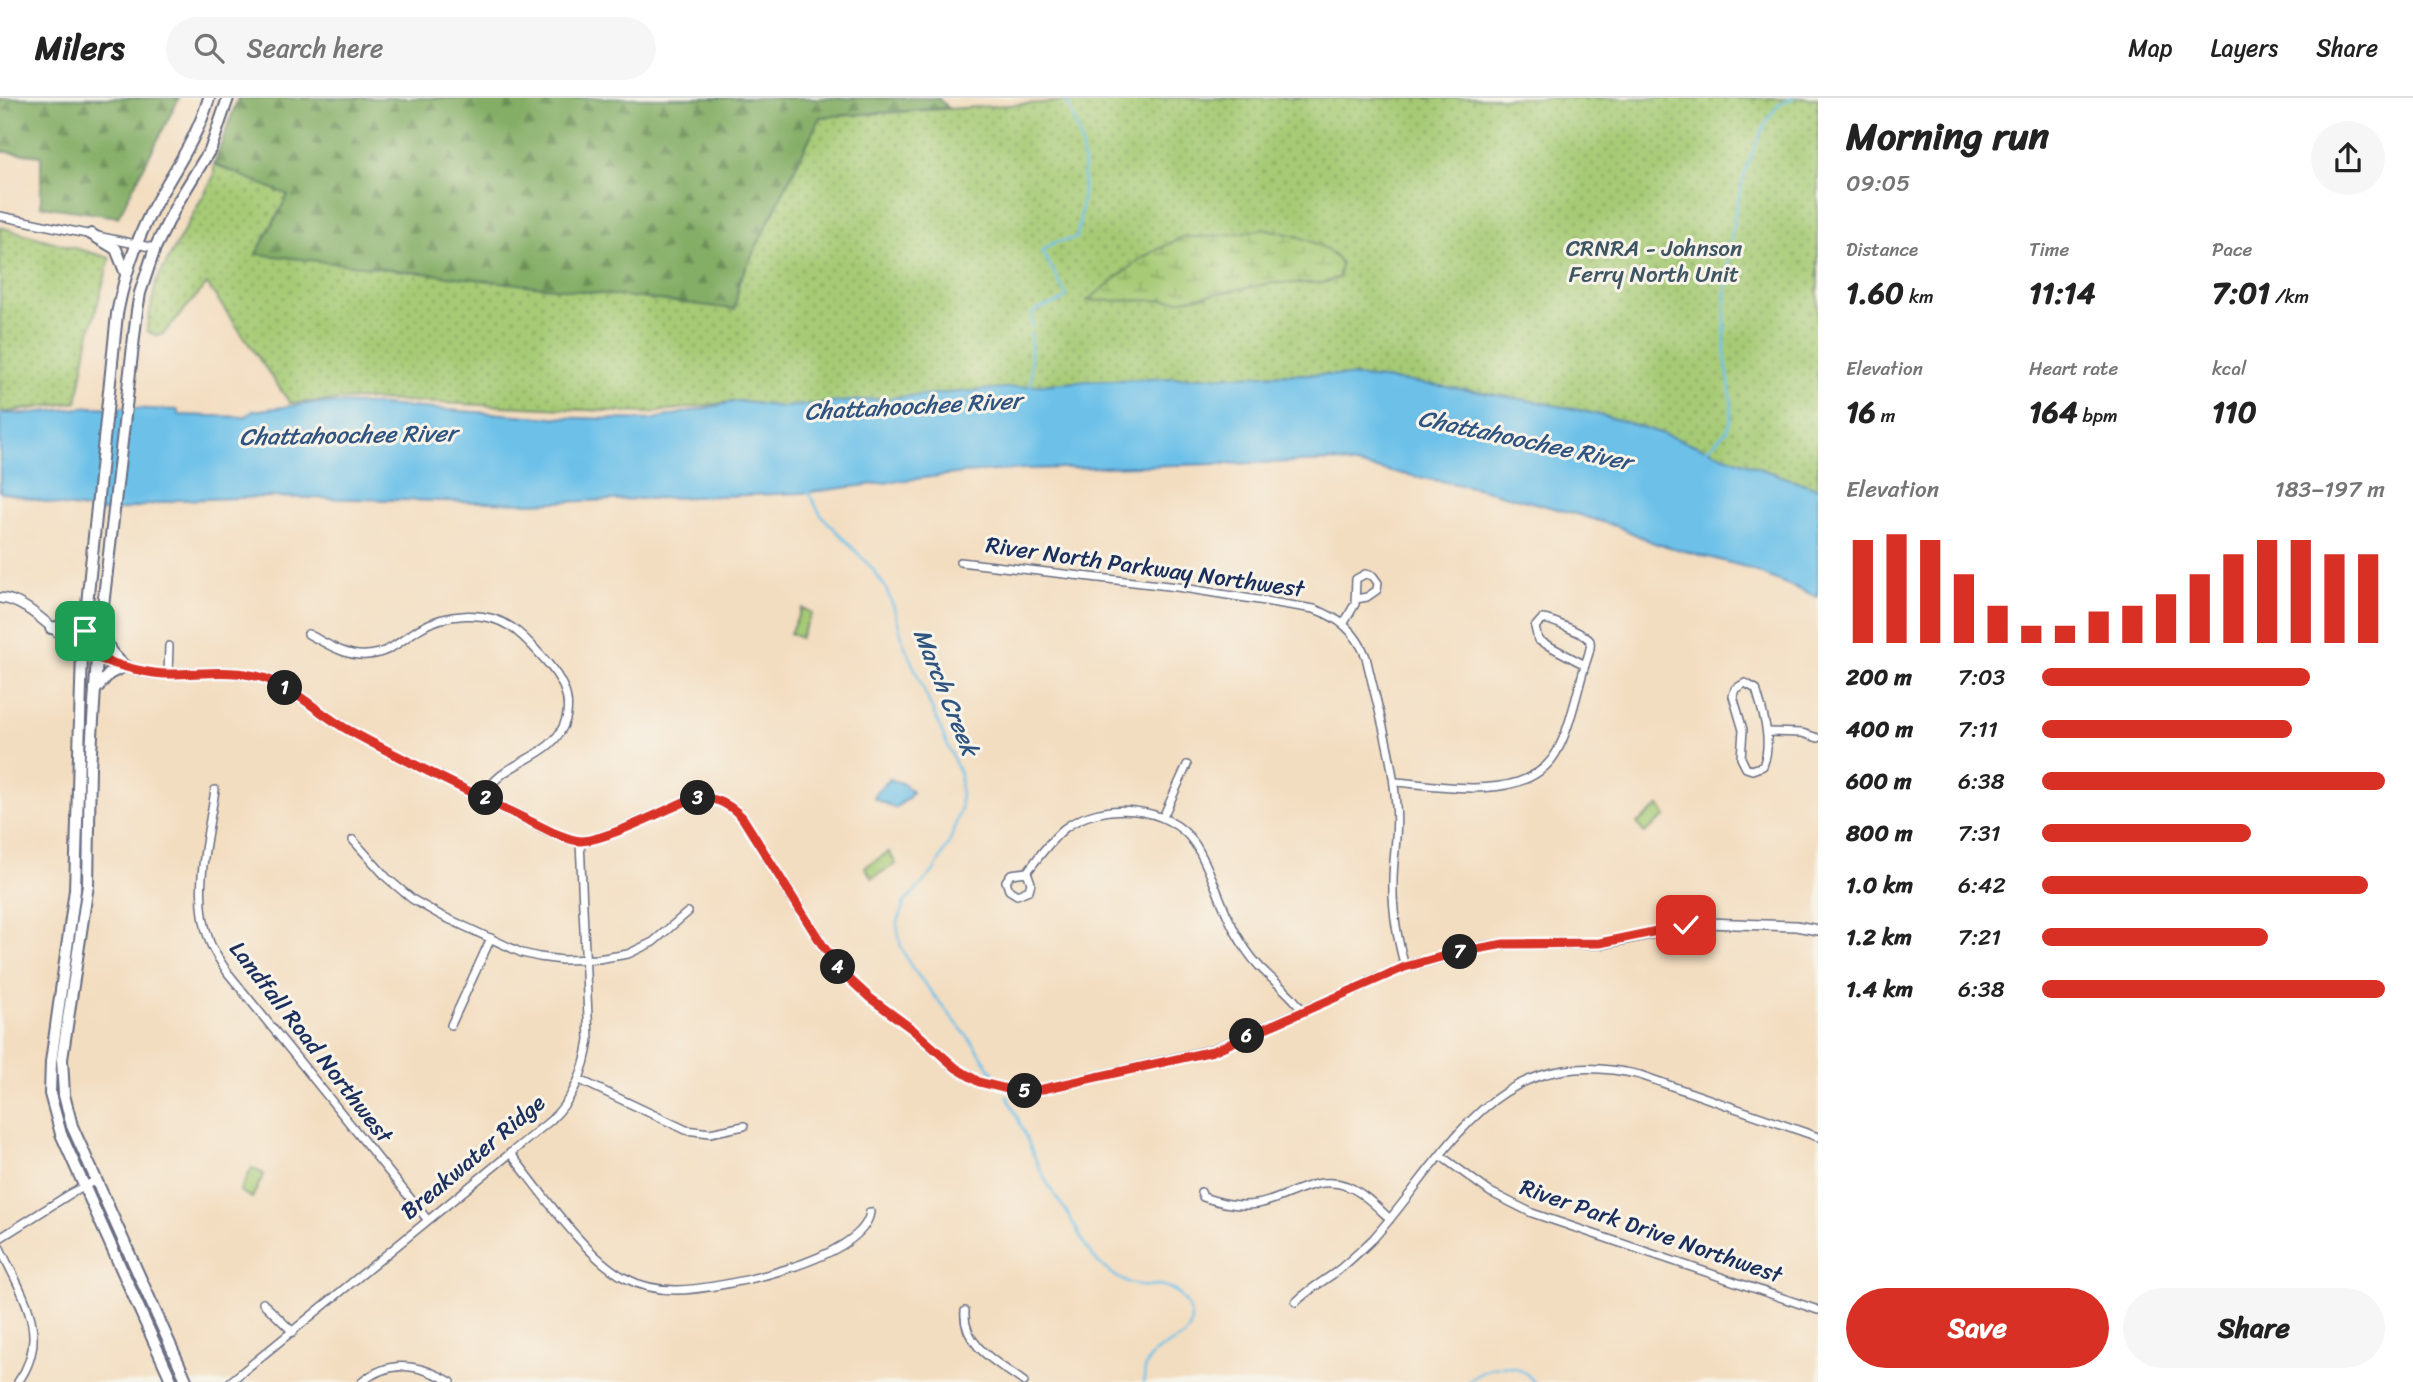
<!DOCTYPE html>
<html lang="en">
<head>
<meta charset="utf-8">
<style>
  :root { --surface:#fff; --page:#f6f6f6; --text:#222; --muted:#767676; --line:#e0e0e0; --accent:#d93025 }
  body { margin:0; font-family:Sriracha,sans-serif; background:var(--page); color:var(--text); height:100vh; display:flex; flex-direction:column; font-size:26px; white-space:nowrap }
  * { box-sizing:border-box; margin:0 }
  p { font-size:23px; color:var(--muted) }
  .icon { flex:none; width:38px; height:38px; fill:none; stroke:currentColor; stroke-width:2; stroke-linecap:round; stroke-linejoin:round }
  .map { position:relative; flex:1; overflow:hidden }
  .details { display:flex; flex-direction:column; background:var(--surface); width:595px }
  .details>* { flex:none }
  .pin { position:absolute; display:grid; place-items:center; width:60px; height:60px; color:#fff; margin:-30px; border-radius:14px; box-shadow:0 4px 10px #0006 }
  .km { position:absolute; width:35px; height:35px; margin:-18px; border-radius:50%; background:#222; color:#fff; font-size:19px; line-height:35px; text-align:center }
  .round { display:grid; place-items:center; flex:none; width:74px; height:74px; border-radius:37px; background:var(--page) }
  .head { display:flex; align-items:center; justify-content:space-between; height:119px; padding:0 28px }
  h1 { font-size:38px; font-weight:700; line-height:52px }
  .figures { display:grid; grid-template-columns:repeat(3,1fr); gap:10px; height:119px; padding:7px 28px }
  .figures div { display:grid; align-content:center }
  .figures b { font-size:30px; font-weight:700 }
  .figures small { font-size:19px; font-weight:400 }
  .figures p { font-size:19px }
  .chart { height:196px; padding:14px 28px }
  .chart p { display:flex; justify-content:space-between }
  .chart svg { width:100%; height:126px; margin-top:7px; stroke:var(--accent); stroke-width:6 }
  .button { display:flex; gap:14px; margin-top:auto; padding:14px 28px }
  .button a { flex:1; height:80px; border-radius:42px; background:var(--accent); color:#fff; font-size:28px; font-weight:700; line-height:80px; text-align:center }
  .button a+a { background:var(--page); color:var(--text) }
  ul { padding:0 28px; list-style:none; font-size:23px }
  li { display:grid; grid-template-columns:112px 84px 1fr; align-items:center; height:52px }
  li i { height:18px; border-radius:9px; background:var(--accent) }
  header { display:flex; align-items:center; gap:42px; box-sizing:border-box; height:98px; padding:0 35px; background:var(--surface); border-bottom:2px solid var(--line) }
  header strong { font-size:33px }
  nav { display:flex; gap:38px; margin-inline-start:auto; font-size:24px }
  .search { width:490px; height:63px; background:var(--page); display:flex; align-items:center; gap:18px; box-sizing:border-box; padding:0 24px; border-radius:38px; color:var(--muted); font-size:26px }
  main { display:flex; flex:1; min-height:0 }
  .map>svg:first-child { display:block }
  .grass { fill:url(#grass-dots); stroke:#607c69; stroke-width:2 }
  .forest { fill:url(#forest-firs); stroke:#506e62; stroke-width:2 }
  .wetland { fill:url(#wetland-marsh); stroke:#607c69; stroke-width:2 }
  .garden { fill:#a6ca74; stroke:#607c69; stroke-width:2 }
  .water { fill:#6dc1e9; stroke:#4478a4; stroke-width:2 }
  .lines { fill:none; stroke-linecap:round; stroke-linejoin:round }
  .stream { stroke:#6dc1e9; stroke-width:2.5 }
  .minor-casing { stroke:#676c80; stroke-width:10 }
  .tertiary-casing { stroke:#676c80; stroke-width:12 }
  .primary-casing { stroke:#676c80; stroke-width:14 }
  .minor { stroke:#fff; stroke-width:7 }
  .tertiary { stroke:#fff; stroke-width:9 }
  .primary { stroke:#fff; stroke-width:10 }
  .route-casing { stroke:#fff; stroke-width:14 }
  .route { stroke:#d93025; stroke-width:9 }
  .labels { text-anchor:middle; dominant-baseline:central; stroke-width:6; stroke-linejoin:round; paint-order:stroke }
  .park-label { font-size:23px; fill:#3e5664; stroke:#f7f3e8 }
  .street-label { font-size:23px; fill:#1b2f5e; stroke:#f7f3e8 }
  .water-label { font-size:24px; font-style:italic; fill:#305481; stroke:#f7f3e8 }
</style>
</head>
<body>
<header>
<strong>Milers</strong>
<div class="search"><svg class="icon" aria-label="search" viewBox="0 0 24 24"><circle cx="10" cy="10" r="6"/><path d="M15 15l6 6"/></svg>Search here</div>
<nav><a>Map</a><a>Layers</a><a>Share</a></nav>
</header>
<main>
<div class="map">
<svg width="1818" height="1284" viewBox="0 0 1818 1284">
  <defs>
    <pattern id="grass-dots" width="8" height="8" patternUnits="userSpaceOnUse" patternTransform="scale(1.75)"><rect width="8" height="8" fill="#a6ca74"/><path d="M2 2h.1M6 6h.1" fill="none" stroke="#86a462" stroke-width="1.8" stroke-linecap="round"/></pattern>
    <pattern id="forest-firs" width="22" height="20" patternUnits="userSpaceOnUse" patternTransform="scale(1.75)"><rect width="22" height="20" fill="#84ae66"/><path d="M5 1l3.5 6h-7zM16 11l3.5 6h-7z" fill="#6b8e57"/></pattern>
    <pattern id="wetland-marsh" width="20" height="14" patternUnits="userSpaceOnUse" patternTransform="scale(1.75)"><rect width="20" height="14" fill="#a6ca74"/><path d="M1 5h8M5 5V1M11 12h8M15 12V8" fill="none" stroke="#86a462"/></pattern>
  </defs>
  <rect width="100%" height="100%" fill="#f7f3e8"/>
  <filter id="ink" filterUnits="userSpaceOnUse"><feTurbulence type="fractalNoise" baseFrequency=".0143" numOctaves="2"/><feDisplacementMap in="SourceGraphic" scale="14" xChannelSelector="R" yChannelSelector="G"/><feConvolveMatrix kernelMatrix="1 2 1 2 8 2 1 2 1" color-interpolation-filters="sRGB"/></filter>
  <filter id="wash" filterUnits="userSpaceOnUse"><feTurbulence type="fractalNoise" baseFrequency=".00686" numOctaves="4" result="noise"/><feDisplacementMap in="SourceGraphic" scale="28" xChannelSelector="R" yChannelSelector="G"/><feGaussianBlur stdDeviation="1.57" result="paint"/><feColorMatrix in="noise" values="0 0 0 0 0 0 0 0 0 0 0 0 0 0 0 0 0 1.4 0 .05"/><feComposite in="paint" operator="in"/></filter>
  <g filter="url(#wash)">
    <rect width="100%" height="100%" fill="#f3ddc0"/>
    <g class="grass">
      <path d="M 238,0 L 739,184 L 820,19 L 1122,0 L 1818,0 L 1818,390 C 1755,371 1695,345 1632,326 C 1588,312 1543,305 1497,297 C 1428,285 1361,276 1291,276 L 782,309 L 738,303 L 648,315 L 359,301 L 290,305 L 207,186 L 163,236 L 155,237 L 147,233 L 147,229 L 156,184 L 214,78 L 214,66 Z"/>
      <polygon points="0,129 110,160 88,242 77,304 0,315"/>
    </g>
    <g class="forest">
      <polygon points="0,0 179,0 118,119 41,108 41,58 0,53"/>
      <polygon points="238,0 938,0 948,10 820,19 739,184 735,211 256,156 288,97 214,66"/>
    </g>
    <path class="wetland" d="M 1268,131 C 1298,139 1320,141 1341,165 L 1339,180 L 1323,185 L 1272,185 L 1183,202 L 1087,203 L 1143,159 L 1182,139 L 1209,139 Z"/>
    <g class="garden">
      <polygon points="802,510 812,515 800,540 790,535"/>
      <polygon points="1659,708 1666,718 1644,735 1637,725"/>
      <polygon points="889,754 896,766 872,780 865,769"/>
      <polygon points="252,1070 264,1076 252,1100 240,1093"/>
    </g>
    <g class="water">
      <path d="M 1291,276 C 1361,276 1428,285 1497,297 C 1543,305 1588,312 1632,326 C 1695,345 1755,371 1818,390 L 1818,499 L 1742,468 L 1654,445 L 1619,429 L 1580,417 L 1477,390 L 1334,363 L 1025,371 L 963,375 L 802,395 L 529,405 L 268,399 L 177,402 L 109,414 L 64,408 L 0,394 L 0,315 L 23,316 L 91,309 L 178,312 L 179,317 L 245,319 L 253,313 L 314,305 L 367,306 L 542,319 L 650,322 L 738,303 L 782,309 L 1087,283 Z"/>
      <polygon points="890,681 904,686 912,694 909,699 895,710 874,700 876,694"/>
    </g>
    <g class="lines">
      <g class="stream">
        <path d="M 1032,229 L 1032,216 C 1046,204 1057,209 1067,198 L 1042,153 L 1053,145 L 1077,140 C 1085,92 1091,44 1064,0"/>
        <polyline points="1031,291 1031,235"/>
        <path d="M 1706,352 C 1714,345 1724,338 1728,329 C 1737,307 1726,277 1725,254 C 1724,182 1730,93 1764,29 C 1768,22 1773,12 1779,7 C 1784,4 1789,2 1794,0"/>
        <polyline points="807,392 821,417 872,470 885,489 894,510 904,546 960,676 961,710 950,743 934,773 904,805 897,827 901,849 912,870 975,948 999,984"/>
        <path d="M 1007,998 C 1023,1028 1033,1061 1050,1090 C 1057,1101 1065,1110 1071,1121 C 1080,1137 1086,1153 1100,1166 C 1110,1176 1126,1186 1141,1188 C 1147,1189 1152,1187 1157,1187 C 1175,1188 1191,1204 1191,1222 C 1191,1253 1142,1238 1144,1284"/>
        <path d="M 1468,1284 C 1489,1266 1516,1261 1534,1284"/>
      </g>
    </g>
  </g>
  <g filter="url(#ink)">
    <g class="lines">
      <g class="minor-casing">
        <g id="minor">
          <polyline points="0,118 155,150"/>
          <path d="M 960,464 L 1177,489 L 1314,511 C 1340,520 1356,534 1366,559 C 1377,608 1393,658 1396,708 C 1399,733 1393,758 1393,783 C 1392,813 1397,840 1405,869"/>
          <path d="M 1542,521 C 1550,521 1586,536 1590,543 C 1592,549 1587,561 1585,567 L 1538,542 L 1535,529 Z"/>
          <polyline points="1344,525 1355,506 1356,481 1365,476 1373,478 1378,485 1377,492 1367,499 1356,501"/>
          <path d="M 308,536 C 326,545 346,559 367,557 C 389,556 401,542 419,531 C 445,515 485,512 511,529 C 525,538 535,551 546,563 C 560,579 572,598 566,621 C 554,664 499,660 484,700"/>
          <polyline points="168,576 169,548"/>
          <path d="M 1745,585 L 1756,591 C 1763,615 1773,643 1763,668 L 1752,672 L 1746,670 L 1741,660 L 1743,632 L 1733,598 L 1735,591 Z"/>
          <polyline points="1767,634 1802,635 1818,640"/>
          <path d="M 1394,684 C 1443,687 1526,706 1556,655 C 1570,631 1577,594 1585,567"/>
          <path d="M 215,692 C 208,739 192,795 209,842 C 213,854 221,864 228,875 L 427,1121"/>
          <polyline points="1163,719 1187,667"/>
          <polyline points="353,742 387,780 412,801 440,817 522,855 539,859 562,862 598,861 628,856 653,844 688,814"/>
          <path d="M 1027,774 L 1031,785 L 1029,792 L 1017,797 L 1009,792 L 1006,783 L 1011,776 L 1027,774 C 1039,759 1050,742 1065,730 C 1101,703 1169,706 1195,746 C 1214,776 1221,812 1240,842 C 1247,854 1256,866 1266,875 C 1279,888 1294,898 1303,914"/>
          <polyline points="451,927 491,840"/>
          <polyline points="580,982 686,1032 710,1035 744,1028"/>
          <path d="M 510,1055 C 539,1091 586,1160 625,1180 C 640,1188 659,1192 676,1192 C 718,1192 864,1162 870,1114"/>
          <polyline points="1441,1058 1490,1094 1532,1115 1818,1212"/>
          <path d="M 1201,1094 L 1203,1099 C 1221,1105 1238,1109 1257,1106 C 1288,1101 1313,1076 1347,1088 C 1364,1095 1377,1109 1390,1121"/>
          <polyline points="0,1140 70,1096 96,1082"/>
          <path d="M 0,1150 C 21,1195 52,1237 18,1284"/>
          <path d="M 1296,1204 C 1310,1190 1321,1185 1336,1174 C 1349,1164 1361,1152 1373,1141 C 1454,1049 1494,943 1640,977 L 1818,1039"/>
          <polyline points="263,1205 293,1234"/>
          <path d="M 965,1213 C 962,1248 1000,1266 1024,1284"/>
          <path d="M 230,1284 L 551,1022 C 574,1000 585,973 589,941 L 580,743"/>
          <path d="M 362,1284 C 391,1260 421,1267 451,1284"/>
        </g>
      </g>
      <g class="tertiary-casing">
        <path id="tertiary" d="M 0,500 C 33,502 62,547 97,560 C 119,567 142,575 164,576 C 197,577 232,570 264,580 C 297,591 320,617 350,633 C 416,669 486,701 554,735 C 562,738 572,743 581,743 C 606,742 665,712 691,701 C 713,698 727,703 742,719 L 823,848 L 845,877 L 870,900 L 912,931 L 956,970 L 979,984 L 1011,992 L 1043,991 L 1213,952 L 1405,869 L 1482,849 L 1505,846 L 1600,846 L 1705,825 L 1796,828 L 1818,832"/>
      </g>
      <g class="primary-casing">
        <g id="primary">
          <polyline points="91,136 116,151 126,176"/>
          <polyline points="51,530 70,527 87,510"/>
          <polyline points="102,534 111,554 124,568"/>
          <polyline points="96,591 109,576 125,568"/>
          <path d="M 172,1284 L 61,1036 L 50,996 L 51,964 L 75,792 L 82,554 L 117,216 C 124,179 135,145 152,112 C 172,75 197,41 209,0"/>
          <polyline points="187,1284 72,1028 64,997 62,961 88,787 90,669 97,560 137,213 140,195 155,150 178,104 211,50 228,0"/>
        </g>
      </g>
      <use href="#minor" class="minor"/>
      <use href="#tertiary" class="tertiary"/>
      <use href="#primary" class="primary"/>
    </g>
  </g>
  <g class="lines" filter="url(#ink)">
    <g class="route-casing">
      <path id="route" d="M 85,533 L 82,554 C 108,564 136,574 164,576 C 197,577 232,570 264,580 C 297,591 320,617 350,633 C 416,669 486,701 554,735 C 562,738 572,743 581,743 C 607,742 665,712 691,701 C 713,698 726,703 742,719 L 823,848 L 845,877 L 870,900 L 912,931 L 956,970 L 979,984 L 1011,992 L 1043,991 L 1213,953 L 1405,869 L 1455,855 L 1504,846 L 1600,845 L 1686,827"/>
    </g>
    <use href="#route" class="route"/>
  </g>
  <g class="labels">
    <g class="park-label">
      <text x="1654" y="150">CRNRA - Johnson<tspan x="1654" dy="26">Ferry North Unit</tspan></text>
    </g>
    <g class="street-label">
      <text transform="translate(1145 469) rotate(8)">River North Parkway Northwest</text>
      <text transform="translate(311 944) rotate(52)">Landfall Road Northwest</text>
      <text transform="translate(473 1059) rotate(-40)">Breakwater Ridge</text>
      <text transform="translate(1651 1133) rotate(19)">River Park Drive Northwest</text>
    </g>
    <g class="water-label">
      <text transform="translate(913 308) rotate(-3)">Chattahoochee River</text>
      <text transform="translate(348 337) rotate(-1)">Chattahoochee River</text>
      <text transform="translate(1525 342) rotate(12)">Chattahoochee River</text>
      <text transform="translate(946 594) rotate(68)">March Creek</text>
    </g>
  </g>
</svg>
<div class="pin" style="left:85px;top:533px;background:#1e9e55"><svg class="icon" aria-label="arrive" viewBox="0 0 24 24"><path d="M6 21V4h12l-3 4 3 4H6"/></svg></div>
<div class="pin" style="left:1686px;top:827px;background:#d93025"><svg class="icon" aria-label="check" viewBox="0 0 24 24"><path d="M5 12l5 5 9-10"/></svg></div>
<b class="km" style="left:285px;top:590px">1</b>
<b class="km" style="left:486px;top:700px">2</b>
<b class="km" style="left:698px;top:700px">3</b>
<b class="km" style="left:838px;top:869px">4</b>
<b class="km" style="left:1025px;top:993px">5</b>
<b class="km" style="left:1247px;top:938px">6</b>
<b class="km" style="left:1460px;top:854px">7</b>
</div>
<section class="details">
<div class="head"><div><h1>Morning run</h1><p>09:05</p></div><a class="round"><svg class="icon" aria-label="share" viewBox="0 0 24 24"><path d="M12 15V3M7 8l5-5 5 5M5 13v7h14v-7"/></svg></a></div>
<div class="figures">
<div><p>Distance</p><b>1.60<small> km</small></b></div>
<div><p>Time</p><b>11:14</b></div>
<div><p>Pace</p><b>7:01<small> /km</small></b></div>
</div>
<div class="figures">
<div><p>Elevation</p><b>16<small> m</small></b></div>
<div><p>Heart rate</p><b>164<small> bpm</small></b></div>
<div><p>kcal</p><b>110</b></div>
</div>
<div class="chart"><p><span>Elevation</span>183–197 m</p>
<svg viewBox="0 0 160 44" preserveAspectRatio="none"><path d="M5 44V8M15 44V6M25 44V8M35 44V20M45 44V31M55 44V38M65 44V38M75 44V33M85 44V31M95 44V27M105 44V20M115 44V13M125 44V8M135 44V8M145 44V13M155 44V13"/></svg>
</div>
<ul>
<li><b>200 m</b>7:03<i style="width:78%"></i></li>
<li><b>400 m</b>7:11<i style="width:73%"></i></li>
<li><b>600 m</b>6:38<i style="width:100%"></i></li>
<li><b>800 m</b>7:31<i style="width:61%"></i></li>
<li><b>1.0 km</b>6:42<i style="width:95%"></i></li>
<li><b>1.2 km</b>7:21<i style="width:66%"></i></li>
<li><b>1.4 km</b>6:38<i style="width:100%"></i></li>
</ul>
<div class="button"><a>Save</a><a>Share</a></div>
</section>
</main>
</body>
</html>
